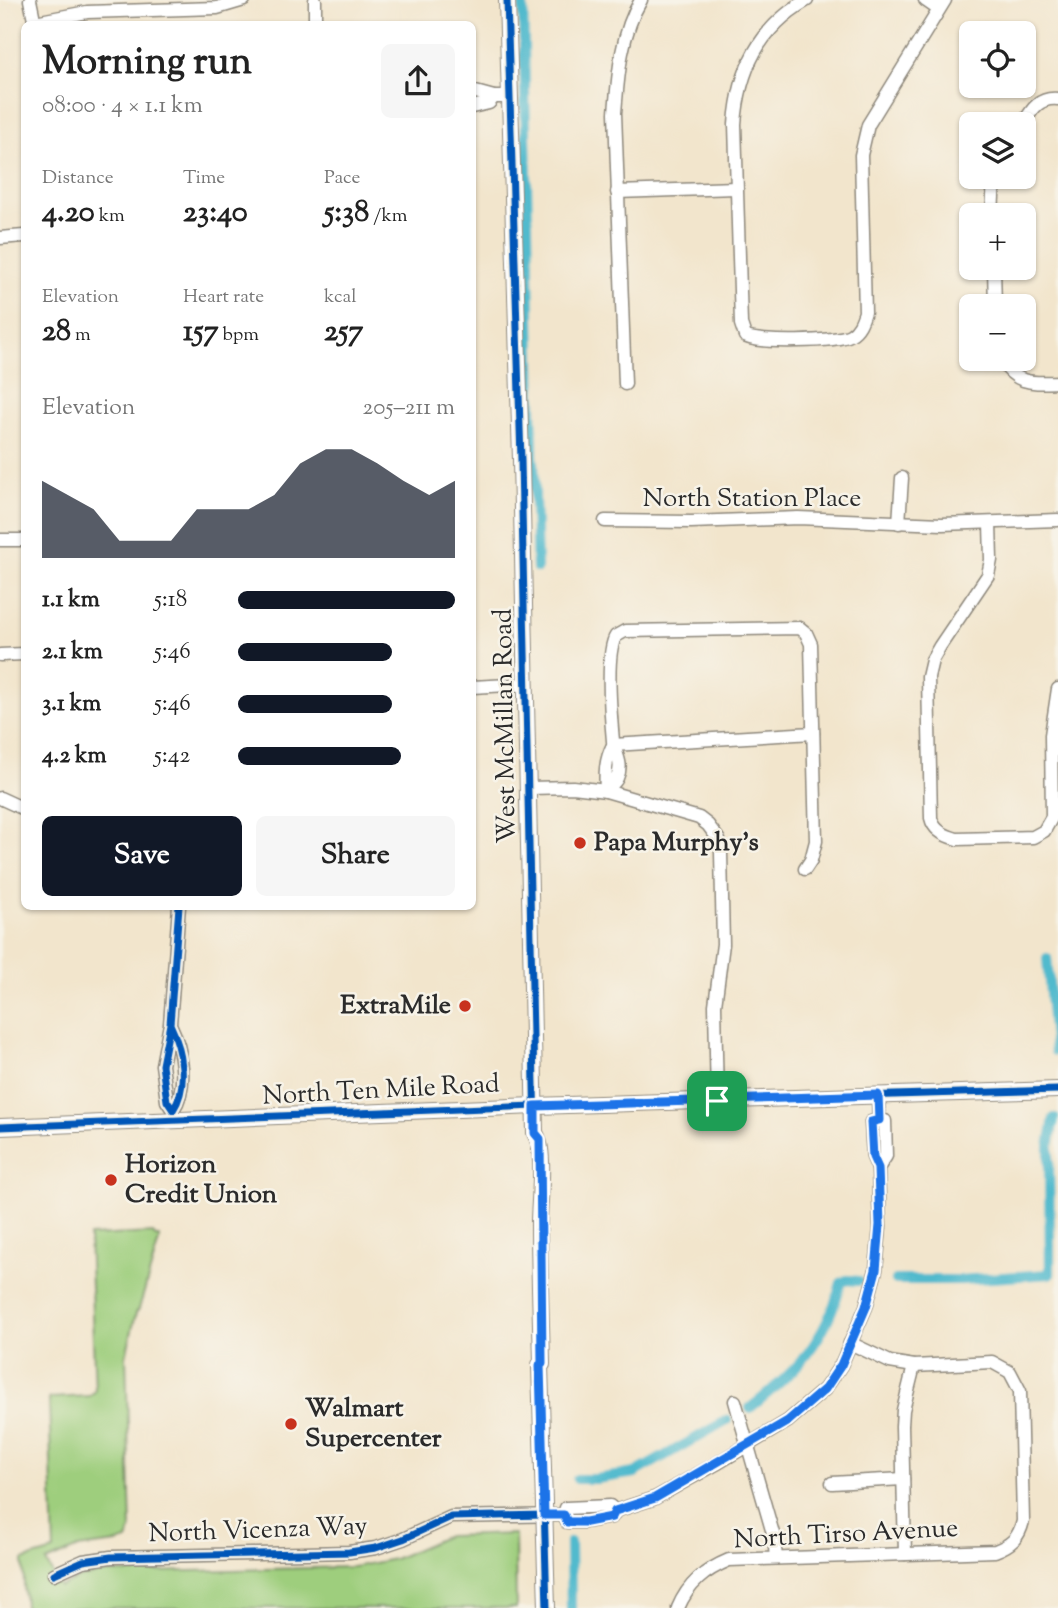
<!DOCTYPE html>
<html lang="en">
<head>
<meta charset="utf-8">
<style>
  :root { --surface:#fff; --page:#f6f6f6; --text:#222; --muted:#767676; --accent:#111827 }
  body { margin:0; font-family:"Sorts Mill Goudy",serif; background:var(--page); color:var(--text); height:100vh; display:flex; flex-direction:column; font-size:26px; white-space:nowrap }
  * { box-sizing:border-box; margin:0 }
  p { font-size:23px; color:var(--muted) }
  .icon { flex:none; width:38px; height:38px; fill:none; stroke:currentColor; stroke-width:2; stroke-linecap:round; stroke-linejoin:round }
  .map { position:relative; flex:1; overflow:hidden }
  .panel { position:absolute; left:21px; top:21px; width:455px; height:889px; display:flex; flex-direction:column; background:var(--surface); border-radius:10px; box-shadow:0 2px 5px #0004 }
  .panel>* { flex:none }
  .buttons { position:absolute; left:959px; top:21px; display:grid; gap:14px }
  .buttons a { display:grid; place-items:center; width:77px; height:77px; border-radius:10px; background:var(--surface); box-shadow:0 2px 5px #0004; font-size:35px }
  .pin { position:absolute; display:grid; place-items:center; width:60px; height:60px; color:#fff; margin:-30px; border-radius:14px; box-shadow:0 4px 10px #0006 }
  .round { display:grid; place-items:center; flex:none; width:74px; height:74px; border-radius:10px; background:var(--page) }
  .overview { display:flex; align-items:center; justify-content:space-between; height:119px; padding:0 21px }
  h1 { font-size:38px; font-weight:700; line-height:52px }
  .figures { display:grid; grid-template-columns:repeat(3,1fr); gap:10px; height:119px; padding:7px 21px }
  .figures div { display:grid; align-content:center }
  .figures b { font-size:30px; font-weight:700 }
  .figures small { font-size:19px; font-weight:400 }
  .figures p { font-size:19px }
  .chart { height:196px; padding:14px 21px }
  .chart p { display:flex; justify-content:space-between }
  .chart svg { width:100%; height:126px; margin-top:7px; fill:var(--accent); opacity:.7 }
  .button { display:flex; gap:14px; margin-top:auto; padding:14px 21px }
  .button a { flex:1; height:80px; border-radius:10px; background:var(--accent); color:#fff; font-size:28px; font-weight:700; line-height:80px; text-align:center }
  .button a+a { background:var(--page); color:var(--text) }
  ul { padding:0 21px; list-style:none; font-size:23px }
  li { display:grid; grid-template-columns:112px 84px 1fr; align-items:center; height:52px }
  li i { height:18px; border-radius:9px; background:var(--accent) }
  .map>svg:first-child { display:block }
  .green { fill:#9ece7d; stroke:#647c54; stroke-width:2 }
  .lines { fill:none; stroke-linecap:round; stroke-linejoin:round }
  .canal { stroke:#51bacd; stroke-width:10 }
  .minor-casing { stroke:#8e887c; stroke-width:15 }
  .major-casing { stroke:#8e887c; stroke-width:18 }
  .minor { stroke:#fff; stroke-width:12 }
  .major { stroke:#fff; stroke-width:16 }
  .cycleway-casing { stroke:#f7f3e8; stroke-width:11 }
  .cycleway { stroke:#0057b8; stroke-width:7 }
  .route-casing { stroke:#fff; stroke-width:14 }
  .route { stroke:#1a73e8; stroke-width:9 }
  .poi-dot { fill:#c8321e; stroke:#f7f3e8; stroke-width:2.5 }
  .labels { text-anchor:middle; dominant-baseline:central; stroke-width:5; stroke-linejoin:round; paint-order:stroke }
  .street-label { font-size:26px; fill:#2b2b2b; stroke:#f7f3e8 }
  .poi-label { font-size:26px; font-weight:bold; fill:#2b2b2b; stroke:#f7f3e8; text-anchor:start }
</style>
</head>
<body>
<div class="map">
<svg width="1058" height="1608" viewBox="0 0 1058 1608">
  <rect width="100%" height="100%" fill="#f7f3e8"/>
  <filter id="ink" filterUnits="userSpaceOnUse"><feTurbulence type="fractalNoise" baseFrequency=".0143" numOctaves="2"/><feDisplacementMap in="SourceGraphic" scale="14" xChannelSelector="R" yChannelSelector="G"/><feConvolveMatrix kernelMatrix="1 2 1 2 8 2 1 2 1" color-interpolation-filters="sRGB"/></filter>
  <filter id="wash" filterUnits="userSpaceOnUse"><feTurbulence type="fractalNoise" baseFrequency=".00686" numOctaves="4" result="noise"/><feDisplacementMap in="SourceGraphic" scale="28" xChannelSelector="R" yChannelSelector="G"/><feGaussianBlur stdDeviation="1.57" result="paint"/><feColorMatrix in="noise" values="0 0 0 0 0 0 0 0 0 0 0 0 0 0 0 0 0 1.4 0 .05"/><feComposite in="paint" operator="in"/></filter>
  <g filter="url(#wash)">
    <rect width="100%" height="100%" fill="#f2e5cc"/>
    <polygon class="green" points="153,1233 155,1237 159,1237 159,1241 139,1309 136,1313 126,1356 131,1530 127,1540 117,1543 78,1548 46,1562 60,1587 79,1578 105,1573 353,1567 394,1559 447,1536 515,1534 516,1608 25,1608 23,1560 54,1551 49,1400 50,1398 90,1396 95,1391 89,1236"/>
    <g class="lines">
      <g class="canal">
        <polyline points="523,0 533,456"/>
        <polyline points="534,463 537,568"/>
        <polyline points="1047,958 1055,1051"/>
        <polyline points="896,1280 960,1280 1050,1274 1049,1147 1054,1118"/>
        <path d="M 750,1408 C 796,1372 826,1341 841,1283 L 847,1280 L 858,1281"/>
        <polyline points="577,1479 596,1479 635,1473 727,1420"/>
        <polyline points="570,1542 571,1608"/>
      </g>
    </g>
  </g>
  <g filter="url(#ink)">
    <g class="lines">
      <g class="minor-casing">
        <g id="minor">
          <polyline points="30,0 35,24"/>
          <polyline points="315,0 315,24"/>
          <path d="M 807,0 C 759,28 739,70 735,124 L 741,324 L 745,336 C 757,344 837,342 850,335 C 859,330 862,321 865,312 L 861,155 L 868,125 L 945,0"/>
          <polyline points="925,0 938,9"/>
          <polyline points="35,22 87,12 217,8 244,0"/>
          <polyline points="472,91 494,97 510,97"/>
          <polyline points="472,107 489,103 494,97"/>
          <path d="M 1023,124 C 1032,109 1039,97 1058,99"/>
          <polyline points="617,192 736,188"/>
          <polyline points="992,215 994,177"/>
          <polyline points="0,238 24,236"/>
          <polyline points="994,268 995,306"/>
          <path d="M 1000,359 C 1017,385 1030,383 1058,382"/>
          <path d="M 625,384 L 615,113 C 618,75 621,33 641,0"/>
          <polyline points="605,521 691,522 798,518 942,524 1058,520"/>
          <polyline points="899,523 902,478"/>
          <path d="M 990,523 L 991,560 L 988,575 L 940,646 L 932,660 L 928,677 L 931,818 C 934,831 945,836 957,839 L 1033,837 L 1044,831 L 1052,817 L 1051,735 L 1058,689"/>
          <polyline points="0,540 24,540"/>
          <polyline points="0,655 24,654"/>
          <polyline points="472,687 526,684"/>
          <path d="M 613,745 C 605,760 605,774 606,791 C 609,787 615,783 617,778 C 624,763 615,754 613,741 C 611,719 605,652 616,636 L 625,631 L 800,628 L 806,633 L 811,644 L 816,841 L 811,860 L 805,869"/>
          <polyline points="613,745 813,733"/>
          <polyline points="529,788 573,787 606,791 699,818 708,825 719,840 721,852 723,944 715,1005 717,1100"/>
          <polyline points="0,798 24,809"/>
          <path d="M 170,1024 C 182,1049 189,1086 173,1110 L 167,1101 L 162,1065 L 170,1024 L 179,906"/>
          <polyline points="878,1095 879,1120 885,1121 886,1156 878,1168 873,1157 871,1122 879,1120"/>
          <polyline points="735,1401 774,1537 776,1558"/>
          <polyline points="832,1483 903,1479"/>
          <polygon points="610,1506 615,1511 612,1517 585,1522 567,1522 564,1515 566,1508"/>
          <polyline points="615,1511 655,1498 716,1464 788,1421 825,1389 841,1365 866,1307 876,1270 880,1227 878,1168"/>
          <polyline points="905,1554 902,1426 903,1410 914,1366"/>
          <polyline points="54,1574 83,1561 111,1557 349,1552 376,1548 403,1539 451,1517 564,1515"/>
          <path d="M 678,1608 C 688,1584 705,1570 729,1560 L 995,1551 C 1011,1545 1019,1538 1023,1521 L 1020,1391 L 1010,1372 L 992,1362 L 914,1366 L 890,1362 L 850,1343"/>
        </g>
      </g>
      <g class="major-casing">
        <g id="major">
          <path d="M 507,0 L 521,460 L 535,1133 C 546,1150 539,1201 539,1223 C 539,1270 541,1317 542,1364 L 540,1365 L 547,1608"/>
          <polyline points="0,1127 535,1106 1058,1090"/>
        </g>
      </g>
      <use href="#minor" class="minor"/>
      <use href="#major" class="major"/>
      <g class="cycleway-casing">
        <g id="cycleway">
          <path d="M 507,0 L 521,460 L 535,1133 C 546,1150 539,1201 539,1223 C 539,1270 541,1317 542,1364 L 540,1365 L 547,1608"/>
          <path d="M 170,1024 C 182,1049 189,1086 173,1110 L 167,1101 L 162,1065 L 170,1024 L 179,906"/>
          <polyline points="0,1127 535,1106 1058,1090"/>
          <polyline points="54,1574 83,1561 111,1557 349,1552 376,1548 403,1539 451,1517 544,1515"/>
        </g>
      </g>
      <use href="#cycleway" class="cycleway"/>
    </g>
  </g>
  <g class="lines" filter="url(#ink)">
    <g class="route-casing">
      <polygon id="route" points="878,1095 879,1120 871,1122 873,1157 878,1168 880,1225 876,1270 866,1307 841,1365 825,1389 788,1421 655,1498 615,1511 612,1517 586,1522 567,1522 564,1515 544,1515 540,1365 542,1364 540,1139 535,1133 535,1106"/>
    </g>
    <use href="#route" class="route"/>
  </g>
  <g class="poi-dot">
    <circle cx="580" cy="843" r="7"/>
    <circle cx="465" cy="1006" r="7"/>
    <circle cx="111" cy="1180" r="7"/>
    <circle cx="291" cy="1424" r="7"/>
  </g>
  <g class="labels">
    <g class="street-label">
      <text x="752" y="499">North Station Place</text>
      <text transform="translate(506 726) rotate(-91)">West McMillan Road</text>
      <text transform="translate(381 1091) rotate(-3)">North Ten Mile Road</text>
      <text transform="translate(258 1531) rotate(-2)">North Vicenza Way</text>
      <text transform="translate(846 1535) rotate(-3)">North Tirso Avenue</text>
    </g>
    <g class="poi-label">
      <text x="594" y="843">Papa Murphy's</text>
      <text x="451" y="1006" text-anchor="end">ExtraMile</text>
      <text x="125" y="1165">Horizon<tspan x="125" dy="30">Credit Union</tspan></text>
      <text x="305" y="1409">Walmart<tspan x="305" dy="30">Supercenter</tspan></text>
    </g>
  </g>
</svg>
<div class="buttons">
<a><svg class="icon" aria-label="locate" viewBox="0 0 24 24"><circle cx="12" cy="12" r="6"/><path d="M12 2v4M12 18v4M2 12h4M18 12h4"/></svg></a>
<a><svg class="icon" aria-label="layers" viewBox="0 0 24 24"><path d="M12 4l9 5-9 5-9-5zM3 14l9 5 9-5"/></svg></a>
<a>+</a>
<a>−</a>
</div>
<div class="pin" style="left:717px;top:1101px;background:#1e9e55"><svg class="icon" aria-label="arrive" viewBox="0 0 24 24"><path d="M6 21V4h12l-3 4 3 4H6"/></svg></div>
<section class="panel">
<div class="overview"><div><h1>Morning run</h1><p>08:00 · 4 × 1.1 km</p></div><a class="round"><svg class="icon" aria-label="share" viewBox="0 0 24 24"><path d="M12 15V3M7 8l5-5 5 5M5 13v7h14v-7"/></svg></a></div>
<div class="figures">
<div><p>Distance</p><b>4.20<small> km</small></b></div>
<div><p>Time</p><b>23:40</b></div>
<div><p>Pace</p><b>5:38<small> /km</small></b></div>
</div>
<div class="figures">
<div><p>Elevation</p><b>28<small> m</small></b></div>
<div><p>Heart rate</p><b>157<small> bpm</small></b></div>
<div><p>kcal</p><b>257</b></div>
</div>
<div class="chart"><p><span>Elevation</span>205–211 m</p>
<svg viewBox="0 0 160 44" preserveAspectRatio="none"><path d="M0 44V17L10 22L20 27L30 38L40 38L50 38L60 27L70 27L80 27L90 22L100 11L110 6L120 6L130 11L140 17L150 22L160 17V44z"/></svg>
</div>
<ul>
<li><b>1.1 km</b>5:18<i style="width:100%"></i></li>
<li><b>2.1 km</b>5:46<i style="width:71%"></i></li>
<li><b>3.1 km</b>5:46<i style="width:71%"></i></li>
<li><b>4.2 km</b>5:42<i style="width:75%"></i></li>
</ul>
<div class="button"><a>Save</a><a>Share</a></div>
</section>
</div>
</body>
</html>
